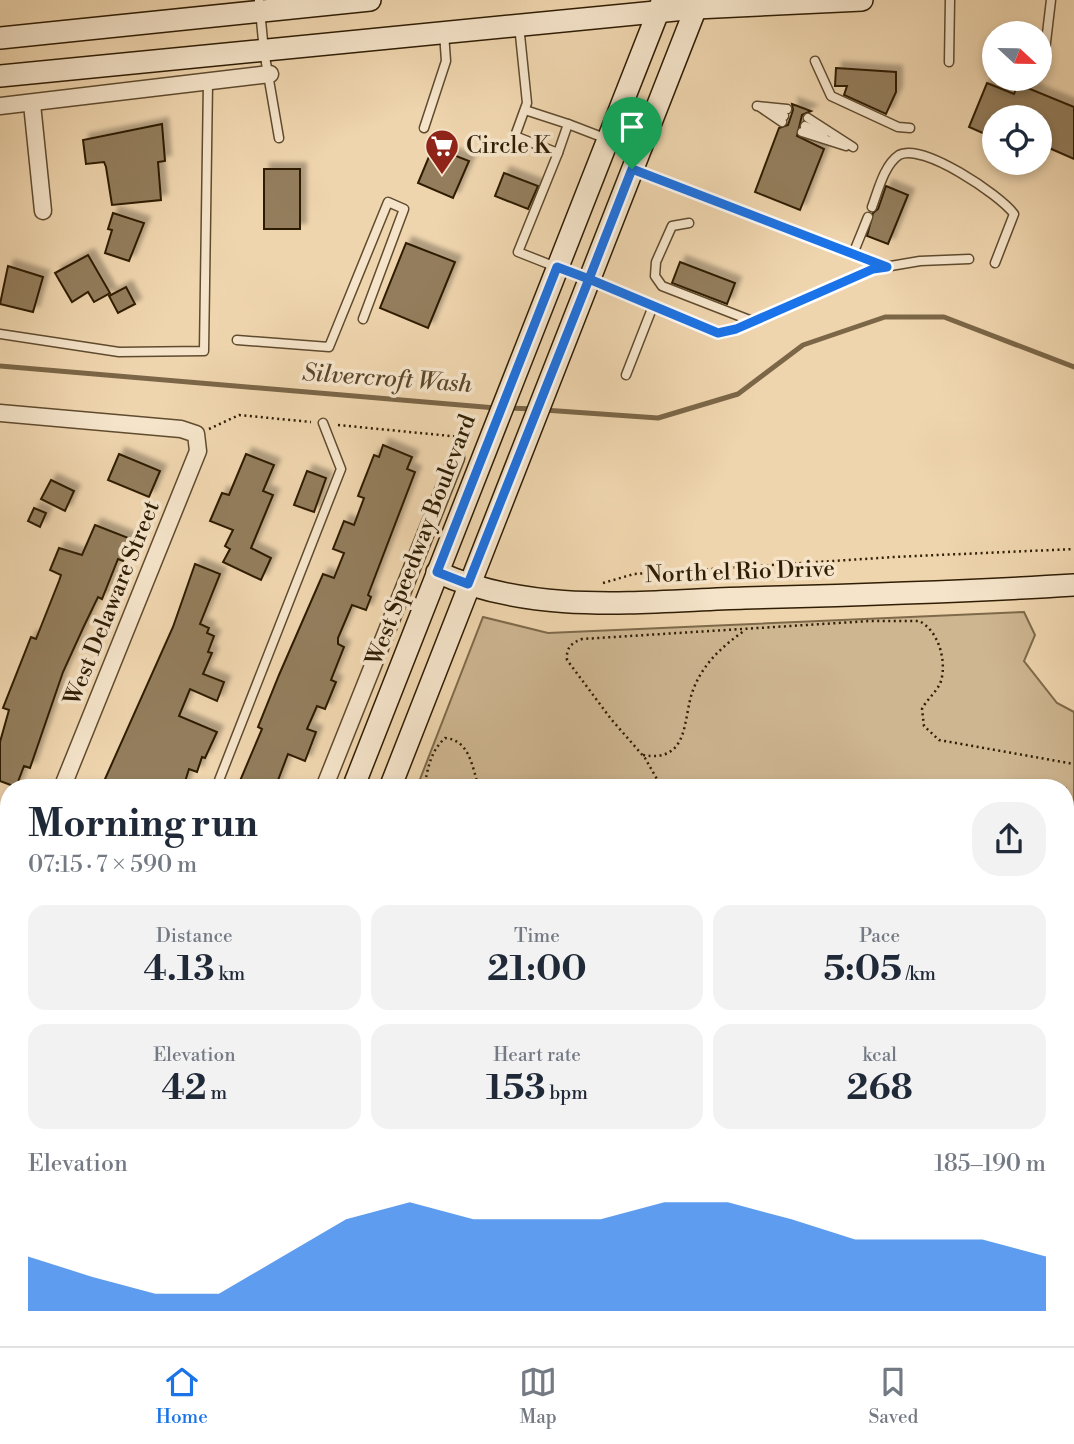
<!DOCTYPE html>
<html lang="en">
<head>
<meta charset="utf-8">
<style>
  :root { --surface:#fff; --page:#f2f2f3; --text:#1f2937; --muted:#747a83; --line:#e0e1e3; --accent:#1a73e8 }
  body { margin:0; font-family:"Libre Bodoni",serif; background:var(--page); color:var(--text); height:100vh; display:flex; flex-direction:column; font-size:26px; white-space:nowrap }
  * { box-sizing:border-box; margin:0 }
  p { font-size:23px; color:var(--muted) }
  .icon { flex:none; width:38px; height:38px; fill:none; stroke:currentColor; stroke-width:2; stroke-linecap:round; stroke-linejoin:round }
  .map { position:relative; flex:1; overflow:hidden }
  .panel { position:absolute; left:0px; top:779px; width:1074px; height:569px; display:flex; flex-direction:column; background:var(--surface); border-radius:28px 28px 0 0; box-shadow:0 4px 10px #0003 }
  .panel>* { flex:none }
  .needle { width:46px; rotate:112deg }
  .controls { position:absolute; left:982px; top:21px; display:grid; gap:14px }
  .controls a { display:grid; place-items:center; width:70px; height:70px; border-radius:50%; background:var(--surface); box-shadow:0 4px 10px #0003; font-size:35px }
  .pin { position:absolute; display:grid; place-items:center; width:60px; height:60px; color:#fff; margin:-72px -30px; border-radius:50% 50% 50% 0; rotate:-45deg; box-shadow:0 0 7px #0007 }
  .pin .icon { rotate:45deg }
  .round { display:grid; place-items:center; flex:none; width:74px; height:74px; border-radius:28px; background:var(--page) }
  .head { display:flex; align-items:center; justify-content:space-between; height:119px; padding:0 28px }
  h1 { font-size:38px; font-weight:700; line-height:52px }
  .metrics { display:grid; grid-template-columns:repeat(3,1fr); gap:10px; height:119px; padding:7px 28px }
  .metrics div { display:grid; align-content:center; border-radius:18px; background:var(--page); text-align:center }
  .metrics b { font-size:35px; font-weight:700 }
  .metrics small { font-size:19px; font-weight:400 }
  .metrics p { font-size:19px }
  .chart { height:196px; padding:14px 28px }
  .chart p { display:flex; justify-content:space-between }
  .chart svg { width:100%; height:126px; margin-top:7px; fill:var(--accent); opacity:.7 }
  .dock { display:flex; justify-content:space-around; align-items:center; height:98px; border-top:2px solid var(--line); background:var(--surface); font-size:19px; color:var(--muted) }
  .dock a { display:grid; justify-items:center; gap:4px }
  .dock .current { color:var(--accent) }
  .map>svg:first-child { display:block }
  .green { fill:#ceb691; stroke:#7e6a4a; stroke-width:2 }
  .water { fill:#ae9674; stroke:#7b6647; stroke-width:2 }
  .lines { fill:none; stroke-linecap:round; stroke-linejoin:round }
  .stream { stroke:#7b6647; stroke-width:5 }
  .building { fill:#937d5c; stroke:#2f1d04; stroke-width:2; filter:url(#shadow) }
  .lane-casing { stroke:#5f4b2e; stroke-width:11 }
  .street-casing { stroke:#5f4b2e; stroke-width:19 }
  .secondary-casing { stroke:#2f1d04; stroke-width:24 }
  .path { stroke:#2f1d04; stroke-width:2.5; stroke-dasharray:2 3.5; stroke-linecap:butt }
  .lane { stroke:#f5e4ca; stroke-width:8 }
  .street { stroke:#f5e4ca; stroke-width:16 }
  .secondary { stroke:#f5e4ca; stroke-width:21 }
  .route-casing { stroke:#fff; stroke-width:14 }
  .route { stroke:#1a73e8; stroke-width:9 }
  .labels { text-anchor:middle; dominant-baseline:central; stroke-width:7; stroke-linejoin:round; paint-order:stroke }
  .poi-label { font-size:23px; fill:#2f1d04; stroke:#f5e4ca; text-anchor:start }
  .street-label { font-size:23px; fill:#2f1d04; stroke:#f5e4ca }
  .water-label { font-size:24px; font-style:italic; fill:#5b472b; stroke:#f5e4ca }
</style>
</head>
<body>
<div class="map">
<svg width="1074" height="1346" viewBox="0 0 1074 1346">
  <defs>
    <filter id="shadow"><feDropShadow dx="6" dy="-6" stdDeviation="2" flood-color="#0004"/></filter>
  </defs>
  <rect width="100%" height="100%" fill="#efd5ae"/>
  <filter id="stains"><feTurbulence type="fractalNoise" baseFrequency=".00286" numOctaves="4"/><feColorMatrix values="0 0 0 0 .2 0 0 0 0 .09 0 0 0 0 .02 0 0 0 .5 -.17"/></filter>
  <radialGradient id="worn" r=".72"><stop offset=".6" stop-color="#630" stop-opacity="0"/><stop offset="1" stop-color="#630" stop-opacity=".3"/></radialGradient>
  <polygon class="green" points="1024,612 1035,635 1024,661 1057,703 1074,712 1074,1346 201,1346 204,1339 1066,1339 1066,788 417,787 483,617 548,633"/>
  <polygon class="water" points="1074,904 1074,968 1066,969 1066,905"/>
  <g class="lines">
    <g class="stream">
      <polyline points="0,366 496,408"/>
      <polyline points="509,408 534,409"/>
      <polyline points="544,410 658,418 738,394 803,345 885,317 944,317 1074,367"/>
    </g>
  </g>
  <g class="building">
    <polygon points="836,68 896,72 896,92 886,114 844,95 847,86 835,86"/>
    <polygon points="987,83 1014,94 1018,84 1074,107 1074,159 1040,144 1040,117 994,117 994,138 969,127"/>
    <polygon points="792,104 811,111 802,115 797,136 824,149 800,210 755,192 779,128 788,125 793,110"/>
    <polygon points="162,124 165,161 158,162 161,200 112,205 106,167 104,162 86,164 83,140"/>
    <polygon points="433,147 469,161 453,198 418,183"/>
    <rect x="264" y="169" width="36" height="60"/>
    <polygon points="504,173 538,186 528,209 495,196"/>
    <polygon points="886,186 908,195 888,244 867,236 873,213 878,209"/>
    <polygon points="113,213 144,223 129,261 105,253 112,230 108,229"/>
    <polygon points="406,243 455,262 428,328 380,308"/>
    <polygon points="88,255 110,293 94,302 88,292 72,302 55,273"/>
    <polygon points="680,262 735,283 727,304 672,283"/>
    <polygon points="8,266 43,277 33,312 0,304"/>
    <polygon points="126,287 135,304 118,313 109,296"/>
    <polygon points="383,445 412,457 407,469 415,472 368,595 371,597 366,610 352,605 338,638 338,644 344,647 331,680 336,682 325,709 317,706 307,729 316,732 305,761 288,754 275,788 237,788 262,729 258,727 279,675 323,574 334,578 344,553 333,549 344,521 354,525 364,498 358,496 374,455 379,457"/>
    <polygon points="119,454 160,471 149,497 108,480"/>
    <polygon points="246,454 274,465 263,491 273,495 251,548 271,558 261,580 223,562 230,549 225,546 233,530 210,521 222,493 229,495"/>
    <polygon points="307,471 326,478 314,512 294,505"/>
    <polygon points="51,480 74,491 65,511 41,499"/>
    <polygon points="34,508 46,513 40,527 28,521"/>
    <polygon points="95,525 131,539 123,561 118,559 102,599 98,597 84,626 63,672 30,768 24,766 16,787 0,781 0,742 9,710 3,708 31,637 36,639 59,581 61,575 50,570 59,548 82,555"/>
    <polygon points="195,564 220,574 200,624 209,628 207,633 214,636 208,652 212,653 203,674 224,682 217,701 190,689 179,716 217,732 205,758 202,757 197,772 189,769 183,788 101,788 173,627"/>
  </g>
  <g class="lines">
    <g class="lane-casing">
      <g id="lane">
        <polyline points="259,0 264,51 279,138"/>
        <polyline points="519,25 527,103 515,136 558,153 568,124 607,139"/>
        <polyline points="815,61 831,96 898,127 910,128"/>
        <polyline points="949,62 950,0"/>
        <polyline points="1043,67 1051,0"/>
        <polyline points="757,106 787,109"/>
        <polyline points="760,107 782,122"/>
        <polyline points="525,110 568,124"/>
        <polyline points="770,110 784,116"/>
        <polyline points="808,118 853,147"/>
        <polyline points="805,126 824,134"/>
        <polyline points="424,128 446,61 444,33"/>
        <polyline points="802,132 846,146"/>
        <polyline points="635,170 884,266"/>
        <path d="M 872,207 C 878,191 884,165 899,155 C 922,142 1000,195 1014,214 L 995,263"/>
        <polyline points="689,223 672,226 656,262 655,276 662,286 752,321"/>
        <polyline points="853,254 868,217"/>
        <polyline points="556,267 518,252 558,153"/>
        <polyline points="591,280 718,333 736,329 873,269 920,261 969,259"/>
        <polyline points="0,334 119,352 204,351 208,82"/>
        <polyline points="237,340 329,347 388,202 404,209 363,319"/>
        <polyline points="626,375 653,306"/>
        <polyline points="216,788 341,469 323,423"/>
        <polyline points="0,1330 9,1308"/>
      </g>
    </g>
    <g class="street-casing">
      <g id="street">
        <polyline points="32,104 43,211"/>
        <polyline points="0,106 270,74"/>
        <polyline points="0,413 181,429 196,434 198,451 62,788"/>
        <polyline points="324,788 456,458"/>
        <polyline points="0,868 9,871"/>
        <polyline points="0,944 9,921"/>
        <polyline points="103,1346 106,1339"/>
      </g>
    </g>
    <g class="secondary-casing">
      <g id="secondary">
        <polyline points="0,38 370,0"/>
        <polyline points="0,76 696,8 862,0"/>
        <path d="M 437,572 C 534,616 643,601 745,598 C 855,595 964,592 1074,585"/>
        <polyline points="353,788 662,2"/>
        <polyline points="390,788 699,0"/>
        <polyline points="139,1346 142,1339"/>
        <polyline points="177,1346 180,1339"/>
      </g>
    </g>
    <g class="path">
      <polyline points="338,425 471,438"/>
      <polyline points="209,429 239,415 311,422"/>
      <polyline points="603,583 634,574 894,557 1074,549"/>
      <path d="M 643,755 C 689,763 683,720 692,693 C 701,666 721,647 744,631"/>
      <path d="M 424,788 C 428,768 430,752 445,738 C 470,740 472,767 479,788"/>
      <path d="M 662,788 L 645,758 L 611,719 L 567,660 C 566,648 571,643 582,639 L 870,621 L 919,621 C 938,630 947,660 941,681 C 937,692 927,699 922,709 L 924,726 L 939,740 L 1074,764"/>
      <polyline points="1066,1130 1074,1128"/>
      <polyline points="1066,1337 1074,1335"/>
      <polyline points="426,1346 429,1339"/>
      <polyline points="715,1346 719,1339"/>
      <polyline points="1033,1346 1060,1339"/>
    </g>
    <use href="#lane" class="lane"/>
    <use href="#street" class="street"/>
    <use href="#secondary" class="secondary"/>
  </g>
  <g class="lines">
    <g class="route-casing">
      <polyline id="route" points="632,169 589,279 557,267 437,572 468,584 589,279 718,333 736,329 873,269 887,267 632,169"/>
    </g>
    <use href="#route" class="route"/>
  </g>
  <defs>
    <g id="supermarket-pin" transform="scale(1.75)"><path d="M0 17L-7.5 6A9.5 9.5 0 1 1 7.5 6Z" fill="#8f2418" stroke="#f5e4ca"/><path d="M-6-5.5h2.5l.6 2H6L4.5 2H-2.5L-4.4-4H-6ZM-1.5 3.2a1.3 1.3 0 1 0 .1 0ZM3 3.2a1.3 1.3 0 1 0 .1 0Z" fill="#fff"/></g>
  </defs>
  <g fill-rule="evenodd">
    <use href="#supermarket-pin" x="442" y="146"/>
  </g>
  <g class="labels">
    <g class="poi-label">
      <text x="466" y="146">Circle K</text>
    </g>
    <g class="street-label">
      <text transform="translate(421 540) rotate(-69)">West Speedway Boulevard</text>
      <text transform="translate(740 572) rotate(-2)">North el Rio Drive</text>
      <text transform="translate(112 603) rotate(-68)">West Delaware Street</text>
    </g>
    <g class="water-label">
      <text transform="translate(387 379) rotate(4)">Silvercroft Wash</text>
    </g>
  </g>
  <rect width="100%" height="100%" filter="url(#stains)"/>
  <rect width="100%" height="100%" fill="url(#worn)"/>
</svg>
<div class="controls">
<a><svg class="needle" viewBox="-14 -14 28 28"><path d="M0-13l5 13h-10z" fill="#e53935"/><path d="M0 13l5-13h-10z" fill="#747a83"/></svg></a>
<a><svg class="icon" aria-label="locate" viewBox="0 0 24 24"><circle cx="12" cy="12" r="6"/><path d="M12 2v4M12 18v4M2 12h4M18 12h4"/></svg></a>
</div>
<div class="pin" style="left:632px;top:169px;background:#1e9e55"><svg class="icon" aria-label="arrive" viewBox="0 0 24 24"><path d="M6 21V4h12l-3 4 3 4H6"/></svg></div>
<section class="panel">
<div class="head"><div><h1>Morning run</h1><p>07:15 · 7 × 590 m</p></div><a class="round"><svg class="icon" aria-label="share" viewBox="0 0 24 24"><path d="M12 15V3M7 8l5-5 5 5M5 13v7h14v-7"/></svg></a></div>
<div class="metrics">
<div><p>Distance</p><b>4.13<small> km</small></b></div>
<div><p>Time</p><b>21:00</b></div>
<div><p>Pace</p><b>5:05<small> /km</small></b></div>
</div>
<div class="metrics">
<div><p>Elevation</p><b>42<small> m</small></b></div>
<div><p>Heart rate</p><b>153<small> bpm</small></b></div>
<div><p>kcal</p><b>268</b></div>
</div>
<div class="chart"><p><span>Elevation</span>185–190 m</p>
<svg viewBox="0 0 160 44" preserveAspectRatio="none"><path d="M0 44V25L10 32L20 38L30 38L40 25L50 12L60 6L70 12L80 12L90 12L100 6L110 6L120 12L130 19L140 19L150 19L160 25V44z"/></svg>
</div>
</section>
</div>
<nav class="dock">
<a class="current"><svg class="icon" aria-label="home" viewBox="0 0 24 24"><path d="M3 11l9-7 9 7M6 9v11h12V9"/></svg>Home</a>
<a><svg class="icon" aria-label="map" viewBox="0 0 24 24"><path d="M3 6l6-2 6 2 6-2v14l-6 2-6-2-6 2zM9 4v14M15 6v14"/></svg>Map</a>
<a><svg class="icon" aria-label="saved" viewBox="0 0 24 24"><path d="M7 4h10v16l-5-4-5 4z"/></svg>Saved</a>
</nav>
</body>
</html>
